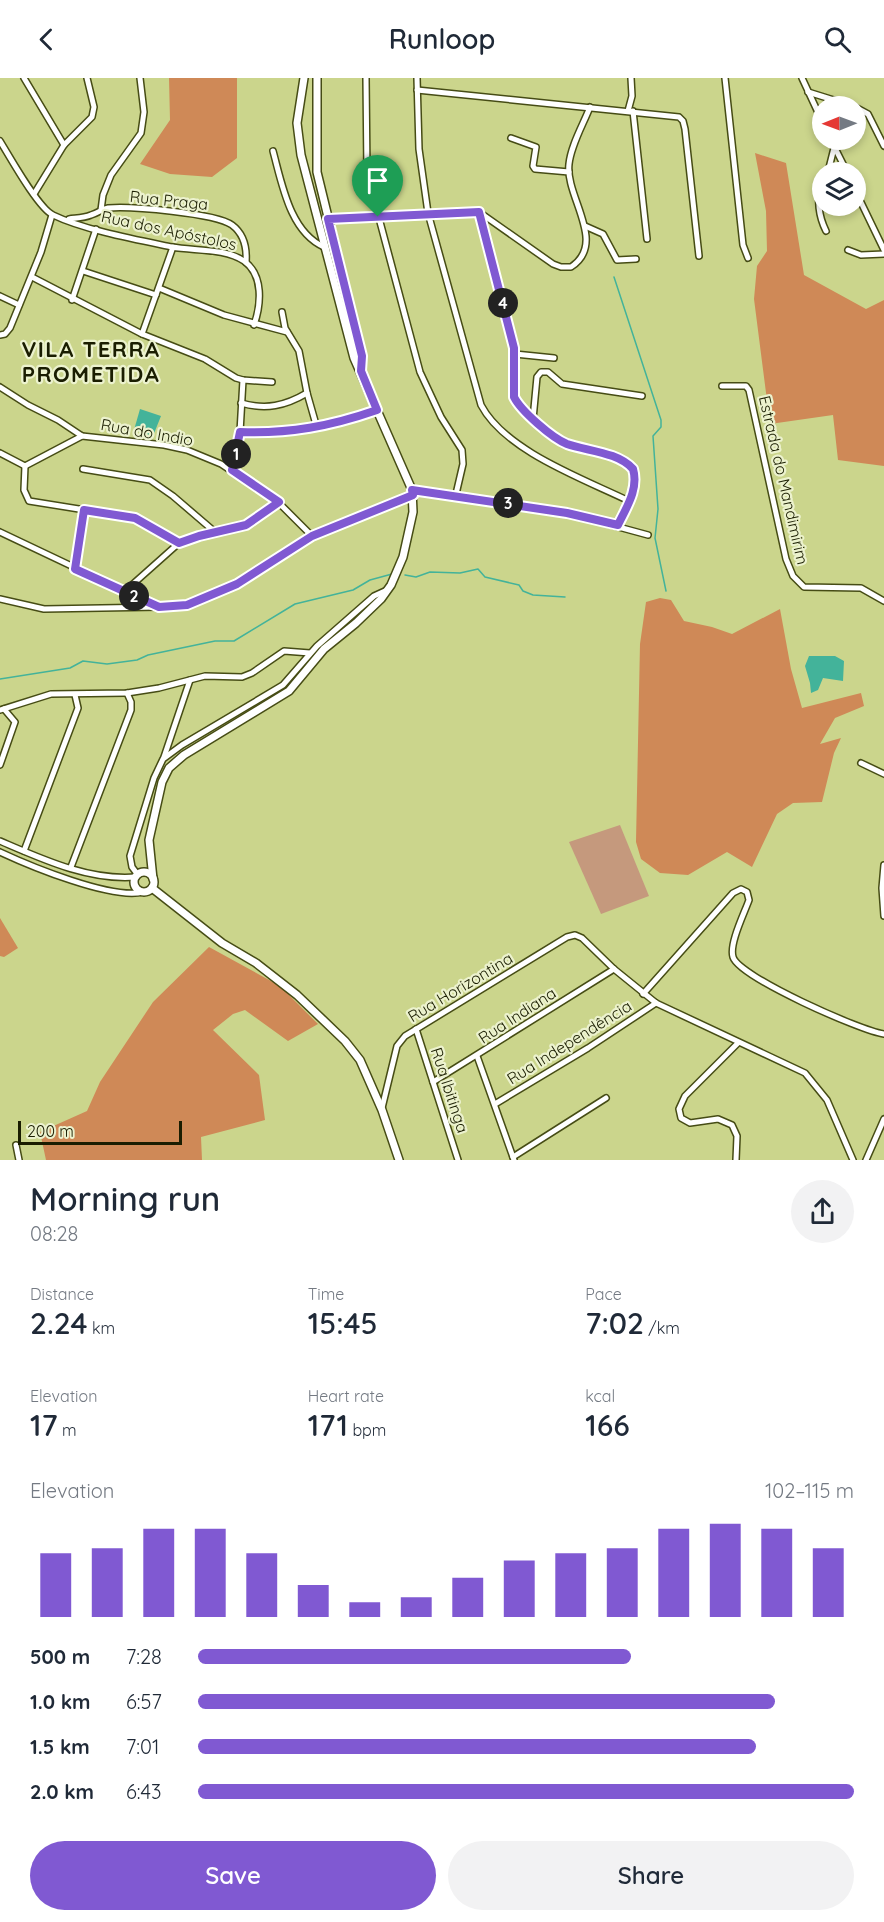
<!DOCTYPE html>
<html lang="en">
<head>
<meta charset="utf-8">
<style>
  :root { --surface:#fff; --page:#f2f2f3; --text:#1f2937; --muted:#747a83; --accent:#8059d2 }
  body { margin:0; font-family:Quicksand,sans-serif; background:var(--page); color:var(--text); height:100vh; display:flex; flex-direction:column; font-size:22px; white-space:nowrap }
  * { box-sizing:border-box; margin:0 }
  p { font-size:20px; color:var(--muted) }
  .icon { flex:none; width:33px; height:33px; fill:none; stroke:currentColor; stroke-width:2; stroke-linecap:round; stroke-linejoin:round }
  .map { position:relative; height:1082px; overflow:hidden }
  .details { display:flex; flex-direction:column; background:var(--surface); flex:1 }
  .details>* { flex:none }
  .needle { width:39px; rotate:269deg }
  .controls { position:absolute; left:812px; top:18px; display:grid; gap:12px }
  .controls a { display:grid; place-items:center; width:54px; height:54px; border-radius:50%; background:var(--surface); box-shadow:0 3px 9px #0003; font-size:30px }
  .scale { position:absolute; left:18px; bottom:15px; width:164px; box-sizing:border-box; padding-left:6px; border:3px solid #1a1d01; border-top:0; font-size:16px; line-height:21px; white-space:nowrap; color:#1a1d01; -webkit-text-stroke:4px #ecf2ce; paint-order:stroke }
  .pin { position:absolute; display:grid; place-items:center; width:51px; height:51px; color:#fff; margin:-62px -26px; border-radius:50% 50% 50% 0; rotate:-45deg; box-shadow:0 0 6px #0007 }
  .pin .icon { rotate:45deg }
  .km { position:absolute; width:30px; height:30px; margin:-15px; border-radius:50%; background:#222; color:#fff; font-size:16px; line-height:30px; text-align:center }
  .round { display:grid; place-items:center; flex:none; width:63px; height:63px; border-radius:32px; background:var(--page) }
  .head { display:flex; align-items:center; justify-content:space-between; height:102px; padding:0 30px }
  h1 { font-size:33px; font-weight:600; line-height:45px }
  .figures { display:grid; grid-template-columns:repeat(3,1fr); gap:9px; height:102px; padding:6px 30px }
  .figures div { display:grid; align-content:center }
  .figures b { font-size:30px; font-weight:600 }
  .figures small { font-size:16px; font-weight:400 }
  .figures p { font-size:16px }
  .chart { height:168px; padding:12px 30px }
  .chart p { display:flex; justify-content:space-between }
  .chart svg { width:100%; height:108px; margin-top:6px; stroke:var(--accent); stroke-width:6 }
  .cta { display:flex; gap:12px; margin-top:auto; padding:12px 30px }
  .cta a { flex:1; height:69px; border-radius:36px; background:var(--accent); color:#fff; font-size:24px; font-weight:600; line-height:69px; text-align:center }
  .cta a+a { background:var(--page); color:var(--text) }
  ul { padding:0 30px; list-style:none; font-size:20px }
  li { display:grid; grid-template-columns:96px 72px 1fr; align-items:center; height:45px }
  li i { height:15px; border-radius:8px; background:var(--accent) }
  header { display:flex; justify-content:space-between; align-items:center; height:78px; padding:0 30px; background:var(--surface); font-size:27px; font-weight:600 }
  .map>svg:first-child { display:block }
  .green { fill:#c5997d }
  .forest { fill:#cf8957 }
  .water { fill:#43b39a }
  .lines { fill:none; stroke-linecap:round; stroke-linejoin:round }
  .stream { stroke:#43b39a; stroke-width:1.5 }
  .minor-casing { stroke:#464c15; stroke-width:8 }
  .tertiary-casing { stroke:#464c15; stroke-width:10 }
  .minor { stroke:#fff; stroke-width:5 }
  .tertiary { stroke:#fff; stroke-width:7 }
  .route-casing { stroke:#fff; stroke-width:12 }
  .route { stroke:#8059d2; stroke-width:8 }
  .labels { text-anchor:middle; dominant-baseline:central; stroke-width:4.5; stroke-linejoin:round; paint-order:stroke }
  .street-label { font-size:16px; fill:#1a1d01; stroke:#ecf2ce }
  .district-label { font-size:22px; font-weight:bold; letter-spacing:1.5px; fill:#1a1d01; stroke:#ecf2ce }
</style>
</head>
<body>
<header><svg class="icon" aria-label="back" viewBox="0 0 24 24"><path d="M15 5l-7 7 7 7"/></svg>Runloop<svg class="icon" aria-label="search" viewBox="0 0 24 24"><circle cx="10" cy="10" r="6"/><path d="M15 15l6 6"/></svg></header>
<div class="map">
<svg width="884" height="1082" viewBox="0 0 884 1082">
  <rect width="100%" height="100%" fill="#cbd58c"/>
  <polygon class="green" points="620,747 649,818 601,836 569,764"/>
  <g class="forest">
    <polygon points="169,0 237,0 237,80 212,99 170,96 140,86 170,42"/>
    <polygon points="755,75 786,85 804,197 866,231 884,222 884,388 838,382 833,337 770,346 754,221 757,188 767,173 766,133"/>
    <polygon points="660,520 671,522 684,543 712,549 732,556 780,531 791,591 802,630 861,615 864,628 835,640 820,666 841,660 834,675 822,724 793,725 777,736 752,789 727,774 688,797 660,795 641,781 636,764 640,566 646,524"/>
    <polygon points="0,840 18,870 4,879 0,878"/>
    <polygon points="209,869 280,908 318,946 288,963 245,932 233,936 213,952 259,997 265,1042 201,1059 202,1082 46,1082 40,1054 87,1033 100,1004 153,924"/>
  </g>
  <g class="water">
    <polygon points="140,331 161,338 153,358 134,352"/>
    <polygon points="809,578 835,578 844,583 843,603 823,600 818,612 811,615 810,605 805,588"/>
  </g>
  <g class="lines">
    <g class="stream">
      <polyline points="614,199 661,342 661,349 653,358 658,431 655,460 666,513"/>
      <polyline points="405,497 416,499 430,494 460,495 478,491 485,499 519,507 523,513 533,517 565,519"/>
      <polyline points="0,601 70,590 83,583 107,586 137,582 148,577 215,563 234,563 295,526 353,512 370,502 392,496"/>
    </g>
    <g class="minor-casing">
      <g id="minor">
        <polyline points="24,0 64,67"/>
        <polyline points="366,0 367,95 420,294 441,339 462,372 463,386 456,416"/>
        <path d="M 417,0 L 419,71 L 428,135 L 481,327 C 505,373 584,401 629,423"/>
        <polyline points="725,0 743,167 748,180"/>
        <polyline points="802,0 822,43"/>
        <polyline points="417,12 679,39 683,43 685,51 699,178"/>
        <polyline points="808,14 853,28"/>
        <polyline points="855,29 868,36 884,68"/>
        <polyline points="628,33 632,18 631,0"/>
        <polyline points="633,33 647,161"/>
        <polyline points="511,60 536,69 533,88 535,91 569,94"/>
        <polyline points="831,62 847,94"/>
        <path d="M 0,63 C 10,79 38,130 53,137 C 84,152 138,162 172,169 C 194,173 225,170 244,183 C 264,197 261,227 254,247"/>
        <path d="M 273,73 C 282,106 290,154 324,169"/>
        <polyline points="829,93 845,91"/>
        <polyline points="828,94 834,70"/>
        <path d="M 822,107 C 816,121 819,139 826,153"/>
        <polyline points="855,112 884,172"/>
        <polyline points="34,116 64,67 92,39 94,29 87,0"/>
        <polyline points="101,132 103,117 111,97 141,55 144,34 140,0"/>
        <path d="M 479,134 L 514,270 L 514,319 C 521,334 552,360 567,366 C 587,373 618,374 633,391 L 635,405 L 618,447"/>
        <path d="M 69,141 C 76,140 84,140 91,137 C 98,135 102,131 108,130 C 130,128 215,135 232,147 C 244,156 247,170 246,184"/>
        <path d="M 328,141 L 479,134 L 553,186 L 561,189 L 571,189 C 608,165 565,119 569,86 C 571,67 583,47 590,29"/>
        <polyline points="585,148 603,156 617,182 636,181"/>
        <polyline points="848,172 861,177 884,176"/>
        <polyline points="83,193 156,217"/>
        <polyline points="32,199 142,256 205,281 236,300 243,302 272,304"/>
        <polyline points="159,210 224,237 287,254"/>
        <polyline points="0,218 19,227"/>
        <polyline points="72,222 96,151"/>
        <polyline points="282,234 285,250 299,273 307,315 317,350"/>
        <polyline points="142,256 173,169"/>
        <polyline points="0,257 5,256 10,250 41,174 52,137"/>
        <polyline points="515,276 554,280"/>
        <polyline points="722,308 746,308 749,312 786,481 793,498 804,509 861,510 884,523"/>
        <polyline points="0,309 28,327 58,342 82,358 164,367 187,372 221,386 279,425 312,458"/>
        <path d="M 241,325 C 266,332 285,328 307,315"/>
        <polyline points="533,341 537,299 541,294 548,294 562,306 642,318"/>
        <path d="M 240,354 C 289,356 331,349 377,332"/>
        <polyline points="0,375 25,388"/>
        <polyline points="25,388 24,412 29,423 135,440 179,465"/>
        <polyline points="25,388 82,358"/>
        <polyline points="83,391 150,402 173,418 215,454"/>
        <polyline points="232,392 240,354 243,302"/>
        <polyline points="412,412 567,435 648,457"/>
        <polyline points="0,454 158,529"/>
        <polyline points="75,491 84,432"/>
        <polyline points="124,514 179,465 199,458 246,447 279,425"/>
        <polyline points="0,521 44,531 159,529 187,527 237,506 312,458 413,417"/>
        <polyline points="0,632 51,616 127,615 159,610 205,598 242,599 252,595 284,573 310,575"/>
        <polyline points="164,679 190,602"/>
        <polyline points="861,685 884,696"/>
        <polyline points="0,687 15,644 4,631"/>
        <path d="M 0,763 C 42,781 89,803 136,799"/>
        <polyline points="24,773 78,630 75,617"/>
        <path d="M 0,774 C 30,788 112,822 143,814"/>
        <polyline points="884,787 882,810 884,838"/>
        <polyline points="71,789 131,632 131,624 127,615"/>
        <polyline points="138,797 132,789 130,778 154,700 163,681 182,667 283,607 317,568 374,518 385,513"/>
        <path d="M 643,916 L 733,815 L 741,811 L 747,814 L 749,822 C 744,836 729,866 733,879 C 739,899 861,953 884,956"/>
        <polyline points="416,951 458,1082"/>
        <polyline points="477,978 514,1082"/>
        <polyline points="433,1004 614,891"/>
        <polyline points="495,1026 588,970 656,925"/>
        <polyline points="382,1030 397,968 405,958 567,859 575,857 582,860 614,891 656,925 805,995 827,1022 853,1082"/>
        <polyline points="16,1067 19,1082"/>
        <polyline points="513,1079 606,1020"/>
        <polyline points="736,1082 737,1058 732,1047 718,1041 690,1045 681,1040 679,1031 685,1018 738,965"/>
        <polyline points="866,1082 884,1041"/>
      </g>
    </g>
    <g class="tertiary-casing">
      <g id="tertiary">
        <polyline points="317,0 317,94 362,278 361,293"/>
        <circle cx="144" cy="804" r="10"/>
        <polyline points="153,801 149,762 162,704 169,690 184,677 289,613 324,571 356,545 381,521 391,507 403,479 413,434 412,412 354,280 301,77 297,45 304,0"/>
        <polyline points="152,810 222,865 256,885 297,917 345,963 360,982 382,1032 399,1082"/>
      </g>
    </g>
    <use href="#minor" class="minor"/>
    <use href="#tertiary" class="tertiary"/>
  </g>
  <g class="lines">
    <g class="route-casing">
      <path id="route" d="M 479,134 L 514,270 L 514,319 C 521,333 552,360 567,366 C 587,373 618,374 633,391 C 639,411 626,430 618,447 L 567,435 L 412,412 L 413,417 L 312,458 L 237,506 L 187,527 L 159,529 L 75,491 L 84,432 L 135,440 L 179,465 L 199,458 L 246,447 L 279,424 L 232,392 L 240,354 C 289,356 331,348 377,332 L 361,293 L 362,278 L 328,141 Z"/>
    </g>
    <use href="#route" class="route"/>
  </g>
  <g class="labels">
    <g class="street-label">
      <text transform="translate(169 122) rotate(6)">Rua Praga</text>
      <text transform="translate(169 152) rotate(12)">Rua dos Apóstolos</text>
      <text transform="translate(147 354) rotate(10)">Rua do Indio</text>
      <text transform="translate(784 402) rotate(77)">Estrada do Mandimirim</text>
      <text transform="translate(460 909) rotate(-31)">Rua Horizontina</text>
      <text transform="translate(517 937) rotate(-33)">Rua Indiana</text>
      <text transform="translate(569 964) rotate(-32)">Rua Independência</text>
      <text transform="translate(450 1012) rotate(72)">Rua Ibitinga</text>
    </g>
    <g class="district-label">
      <text x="91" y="271">VILA TERRA<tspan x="91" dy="25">PROMETIDA</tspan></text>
    </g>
  </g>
</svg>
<div class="controls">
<a><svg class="needle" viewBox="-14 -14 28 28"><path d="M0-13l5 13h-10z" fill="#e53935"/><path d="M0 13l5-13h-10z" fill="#747a83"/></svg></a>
<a><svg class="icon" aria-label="layers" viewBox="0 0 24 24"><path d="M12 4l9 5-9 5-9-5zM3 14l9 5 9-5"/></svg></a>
</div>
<div class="scale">200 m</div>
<div class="pin" style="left:378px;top:139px;background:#1e9e55"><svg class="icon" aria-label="arrive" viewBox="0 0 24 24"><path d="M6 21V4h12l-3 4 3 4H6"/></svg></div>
<b class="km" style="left:236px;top:376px">1</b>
<b class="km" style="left:134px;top:518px">2</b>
<b class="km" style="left:508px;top:425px">3</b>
<b class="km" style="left:503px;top:225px">4</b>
</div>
<section class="details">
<div class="head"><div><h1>Morning run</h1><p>08:28</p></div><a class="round"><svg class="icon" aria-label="share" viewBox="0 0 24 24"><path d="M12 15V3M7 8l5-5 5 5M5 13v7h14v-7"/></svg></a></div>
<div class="figures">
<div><p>Distance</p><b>2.24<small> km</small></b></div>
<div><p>Time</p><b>15:45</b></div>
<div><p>Pace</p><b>7:02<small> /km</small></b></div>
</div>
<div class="figures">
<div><p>Elevation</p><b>17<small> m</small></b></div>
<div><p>Heart rate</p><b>171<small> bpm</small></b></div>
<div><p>kcal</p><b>166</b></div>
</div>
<div class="chart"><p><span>Elevation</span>102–115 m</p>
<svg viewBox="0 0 160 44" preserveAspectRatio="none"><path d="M5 44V18M15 44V16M25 44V8M35 44V8M45 44V18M55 44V31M65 44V38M75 44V36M85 44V28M95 44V21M105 44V18M115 44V16M125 44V8M135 44V6M145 44V8M155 44V16"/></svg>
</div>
<ul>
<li><b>500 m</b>7:28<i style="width:66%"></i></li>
<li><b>1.0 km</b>6:57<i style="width:88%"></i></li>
<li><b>1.5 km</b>7:01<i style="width:85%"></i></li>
<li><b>2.0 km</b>6:43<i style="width:100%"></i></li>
</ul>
<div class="cta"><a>Save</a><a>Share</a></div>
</section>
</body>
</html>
